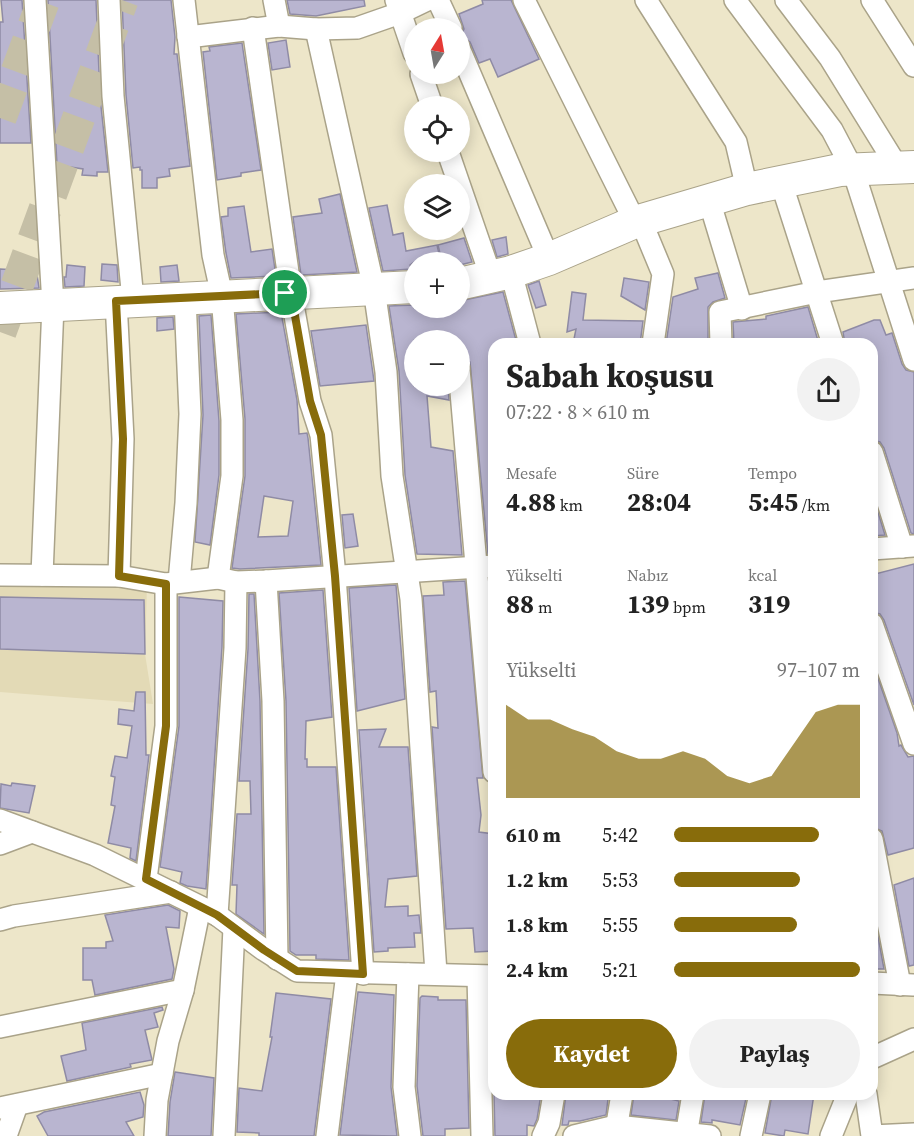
<!DOCTYPE html>
<html lang="tr">
<head>
<meta charset="utf-8">
<style>
  :root { --surface:#fff; --page:#f2f2f2; --text:#222; --muted:#767676; --accent:#886c0b }
  body { margin:0; font-family:"Source Serif 4",serif; background:var(--page); color:var(--text); height:100vh; display:flex; flex-direction:column; font-size:22px; white-space:nowrap }
  * { box-sizing:border-box; margin:0 }
  p { font-size:20px; color:var(--muted) }
  .icon { flex:none; width:33px; height:33px; fill:none; stroke:currentColor; stroke-width:2; stroke-linecap:round; stroke-linejoin:round }
  .map { position:relative; flex:1; overflow:hidden }
  .panel { position:absolute; left:488px; top:338px; width:390px; height:762px; display:flex; flex-direction:column; background:var(--surface); border-radius:18px; box-shadow:0 3px 15px #0003 }
  .panel>* { flex:none }
  .needle { width:39px; rotate:11deg }
  .controls { position:absolute; left:404px; top:18px; display:grid; gap:12px }
  .controls a { display:grid; place-items:center; width:66px; height:66px; border-radius:50%; background:var(--surface); box-shadow:0 3px 15px #0003; font-size:30px }
  .pin { position:absolute; display:grid; place-items:center; width:51px; height:51px; color:#fff; margin:-26px; border:3px solid #fff; border-radius:50%; box-shadow:0 2px 6px #0007 }
  .round { display:grid; place-items:center; flex:none; width:63px; height:63px; border-radius:32px; background:var(--page) }
  .headline { display:flex; align-items:center; justify-content:space-between; height:102px; padding:0 18px }
  h1 { font-size:33px; font-weight:700; line-height:45px }
  .stats { display:grid; grid-template-columns:repeat(3,1fr); gap:9px; height:102px; padding:6px 18px }
  .stats div { display:grid; align-content:center }
  .stats b { font-size:26px; font-weight:700 }
  .stats small { font-size:16px; font-weight:400 }
  .stats p { font-size:16px }
  .chart { height:168px; padding:12px 18px }
  .chart p { display:flex; justify-content:space-between }
  .chart svg { width:100%; height:108px; margin-top:6px; fill:var(--accent); opacity:.7 }
  .primary-button { display:flex; gap:12px; margin-top:auto; padding:12px 18px }
  .primary-button a { flex:1; height:69px; border-radius:36px; background:var(--accent); color:#fff; font-size:24px; font-weight:700; line-height:69px; text-align:center }
  .primary-button a+a { background:var(--page); color:var(--text) }
  ul { padding:0 18px; list-style:none; font-size:20px }
  li { display:grid; grid-template-columns:96px 72px 1fr; align-items:center; height:45px }
  li i { height:15px; border-radius:8px; background:var(--accent) }
  .map>svg:first-child { display:block }
  .built { fill:#e3dab6 }
  .building { fill:#b9b5d0; stroke:#8f8ba5; stroke-width:1.5; fill-rule:evenodd }
  .lines { fill:none; stroke-linecap:round; stroke-linejoin:round }
  .primary-tunnel { stroke:#c5bfa6; stroke-width:33; stroke-dasharray:33 16; stroke-linecap:butt }
  .street-casing { stroke:#aaa389; stroke-width:24 }
  .secondary-casing { stroke:#aaa389; stroke-width:34 }
  .street { stroke:#fff; stroke-width:21 }
  .secondary { stroke:#fff; stroke-width:32 }
  .route-casing { stroke:#fff; stroke-width:12 }
  .route { stroke:#886c0b; stroke-width:8 }
</style>
</head>
<body>
<div class="map">
<svg width="914" height="1136" viewBox="0 0 914 1136">
  <rect width="100%" height="100%" fill="#ede6c9"/>
  <polygon class="built" points="0,584 147,585 145,654 153,704 0,692"/>
  <g class="building">
    <polygon points="1,0 22,0 31,143 0,143 0,22 3,22"/>
    <polygon points="48,0 96,0 100,97 108,172 97,172 97,176 82,175 83,169 57,165"/>
    <polygon points="122,0 171,0 175,37 174,54 177,54 190,166 169,169 170,176 157,178 157,188 142,188 142,170 140,170 140,167 133,168 126,95"/>
    <polygon points="287,0 364,0 365,6 316,16 290,14"/>
    <polygon points="482,0 511,0 539,59 498,77 490,59 479,63 470,42 461,36 464,29 459,14 483,4"/>
    <polygon points="286,40 290,67 272,70 268,43"/>
    <polygon points="242,43 261,170 241,173 241,176 217,180 203,52 210,51 209,47"/>
    <polygon points="340,194 357,272 301,275 293,217 322,213 319,199"/>
    <polygon points="387,205 393,235 403,233 406,251 437,245 440,258 414,262 410,265 411,269 383,271 369,208"/>
    <polygon points="244,206 251,252 272,249 276,276 231,278 226,253 221,217 228,216 228,208"/>
    <polygon points="506,237 508,254 497,257 492,240"/>
    <polygon points="464,238 472,262 460,265 460,262 442,262 438,245"/>
    <polygon points="102,264 117,265 118,282 101,280"/>
    <polygon points="67,265 85,267 84,286 65,287 64,277 66,277"/>
    <polygon points="177,265 179,281 161,282 160,267"/>
    <polygon points="17,268 36,268 39,288 0,289 0,269 17,270"/>
    <polygon points="718,273 725,298 713,302 708,307 708,344 666,344 673,297 698,289 695,278"/>
    <polygon points="624,278 649,282 645,310 621,296"/>
    <polygon points="539,281 546,305 536,308 528,285"/>
    <polygon points="503,292 517,344 494,344 494,553 488,554 470,362 461,357 459,340 414,340 414,386 448,386 449,400 427,396 431,447 453,451 462,555 417,554 405,475 399,371 389,306 414,305 414,308 459,308 459,301"/>
    <polygon points="572,292 586,294 583,320 643,321 640,344 573,344 576,329 567,332"/>
    <polygon points="808,307 819,344 734,344 733,322 766,319 766,316"/>
    <path d="M 281,312 L 297,400 L 299,434 L 307,433 L 308,438 L 321,565 L 240,569 L 232,568 L 245,476 L 245,419 L 236,314 ZM 264,496 L 293,501 L 288,536 L 258,537 Z"/>
    <polygon points="211,315 219,421 219,475 210,545 195,542 203,415 199,316"/>
    <polygon points="173,317 174,329 157,331 157,318"/>
    <polygon points="874,320 880,320 886,335 892,333 902,364 906,370 914,372 914,534 911,533 884,448 880,442 872,440 872,344 845,344 843,332"/>
    <polygon points="366,325 374,381 320,386 311,331"/>
    <polygon points="872,493 885,535 872,536"/>
    <polygon points="353,514 358,546 345,548 342,515"/>
    <polygon points="914,564 914,705 884,620 880,614 872,612 872,585 876,585 875,574"/>
    <polygon points="465,581 483,778 477,778 481,815 479,832 494,834 490,873 494,874 494,951 475,952 473,928 446,929 432,727 438,728 436,691 430,692 423,596 444,595 443,582"/>
    <polygon points="396,585 405,699 357,711 349,588"/>
    <polygon points="323,590 332,717 306,721 305,759 307,759 307,767 336,767 349,960 316,959 316,955 296,955 290,951 286,701 279,593"/>
    <polygon points="249,594 254,594 260,701 264,934 236,914 237,885 232,885 237,814 251,814 250,781 239,781 248,649"/>
    <polygon points="0,597 144,600 145,654 0,649"/>
    <polygon points="179,597 223,601 222,647 206,889 187,886 180,883 182,872 160,867 179,726"/>
    <polygon points="872,661 897,733 899,746 901,745 908,757 914,756 914,848 888,855 882,831 872,827 872,736 877,735 872,712"/>
    <polygon points="136,692 145,692 146,755 149,755 136,861 130,858 131,848 108,843 115,806 111,805 115,777 111,776 115,756 127,758 132,726 118,724 119,709 134,711"/>
    <polygon points="386,729 379,747 408,747 417,876 388,879 385,907 408,906 408,916 419,915 421,933 414,933 415,947 388,948 388,951 374,952 359,730"/>
    <polygon points="12,783 35,786 29,813 0,808 1,784 11,786"/>
    <polygon points="914,878 914,965 909,966 894,885"/>
    <polygon points="872,904 884,969 872,969"/>
    <polygon points="168,905 180,911 179,928 166,927 174,969 172,979 95,995 92,980 83,980 83,948 106,948 106,942 113,941 105,915"/>
    <polygon points="358,992 394,995 391,1087 397,1136 340,1135"/>
    <polygon points="276,993 331,999 314,1136 259,1136 259,1133 237,1132 239,1088 262,1091 272,1037 270,1037"/>
    <polygon points="422,996 438,997 438,1000 466,1000 469,1128 445,1129 445,1136 423,1136 417,1086 420,998"/>
    <polygon points="162,1007 163,1010 154,1013 158,1027 145,1030 152,1060 130,1064 131,1067 67,1081 61,1056 86,1050 82,1023"/>
    <polygon points="175,1072 214,1078 211,1136 168,1136 170,1102"/>
    <polygon points="140,1092 144,1105 143,1117 126,1122 134,1136 48,1136 37,1116 44,1112"/>
    <polygon points="494,1094 541,1094 537,1119 534,1126 527,1125 527,1136 495,1136"/>
    <polygon points="566,1094 591,1094 590,1097 608,1099 606,1115 580,1121 569,1121 568,1125 562,1125"/>
    <polygon points="634,1094 649,1094 679,1101 676,1120 631,1115"/>
    <polygon points="705,1094 747,1094 740,1125 712,1120 712,1123 701,1122"/>
    <polygon points="772,1094 814,1094 808,1134 785,1130 784,1136 765,1133"/>
  </g>
  <g class="lines">
    <g class="primary-tunnel">
      <polyline points="0,118 43,2"/>
      <polyline points="0,332 122,0"/>
    </g>
    <g class="street-casing">
      <g id="street">
        <polyline points="35,0 53,305 42,575"/>
        <polyline points="109,0 113,96 133,300"/>
        <polyline points="184,0 213,255 222,296 232,420 232,476 218,578"/>
        <polyline points="274,0 279,26"/>
        <polyline points="396,0 414,53"/>
        <polyline points="438,0 451,28"/>
        <polyline points="524,0 635,222"/>
        <polyline points="646,0 736,142 747,189"/>
        <polyline points="735,0 832,130 853,170 914,360"/>
        <polyline points="786,0 830,58 898,168"/>
        <polyline points="872,0 914,66"/>
        <polyline points="253,28 291,293 310,401 321,435 335,576 363,974"/>
        <polyline points="316,29 374,289 386,372 392,476 411,599 436,973"/>
        <polyline points="188,37 279,26 316,29 357,28 400,13 427,0"/>
        <polyline points="459,48 549,259"/>
        <polyline points="421,74 432,106"/>
        <polyline points="448,152 491,277"/>
        <polyline points="781,182 833,344"/>
        <polyline points="709,200 742,309"/>
        <polyline points="641,221 663,274 653,344"/>
        <polyline points="511,272 530,344"/>
        <polyline points="116,301 123,439 119,576"/>
        <polyline points="721,344 720,312 817,292 914,278"/>
        <polyline points="459,369 494,772"/>
        <polyline points="872,452 902,547"/>
        <polyline points="872,549 913,546"/>
        <polyline points="0,575 119,576 166,584 218,578 236,582 266,581 494,566"/>
        <polyline points="266,581 273,701 277,959"/>
        <polyline points="179,582 186,503 190,414 185,298"/>
        <polyline points="872,624 914,744"/>
        <polyline points="0,820 95,855 217,915 264,950 297,971 494,976"/>
        <polyline points="872,839 900,985"/>
        <polyline points="0,844 32,832"/>
        <polyline points="146,879 166,726 166,584"/>
        <polyline points="217,915 235,648 236,582"/>
        <polyline points="0,920 14,916 171,892"/>
        <polyline points="408,974 404,1087 410,1136"/>
        <polyline points="478,976 482,1136"/>
        <polyline points="872,983 913,985"/>
        <polyline points="0,1027 183,990"/>
        <polyline points="872,1058 914,1039"/>
        <polyline points="866,1094 872,1136 914,1134"/>
        <polyline points="0,1108 162,1074"/>
        <polyline points="6,1136 17,1105"/>
        <polyline points="155,1136 157,1100 168,1041 183,990 200,907"/>
        <polyline points="224,1136 234,928"/>
        <polyline points="327,1136 347,973"/>
        <polyline points="543,1136 549,1123 554,1094"/>
        <polyline points="574,1136 616,1126 710,1136"/>
        <polyline points="615,1136 622,1094"/>
        <polyline points="686,1136 693,1094"/>
        <polyline points="751,1136 760,1094"/>
        <polyline points="831,1136 848,1094"/>
      </g>
    </g>
    <g class="secondary-casing">
      <g id="secondary">
        <polyline points="459,284 511,272 549,259 635,222 747,189 840,170 914,167"/>
        <polyline points="0,308 414,287"/>
      </g>
    </g>
    <use href="#street" class="street"/>
    <use href="#secondary" class="secondary"/>
  </g>
  <g class="lines">
    <g class="route-casing">
      <polygon id="route" points="285,293 291,293 310,401 321,435 335,576 363,974 297,971 264,950 217,915 146,879 166,726 166,584 119,576 123,439 116,301"/>
    </g>
    <use href="#route" class="route"/>
  </g>
</svg>
<div class="controls">
<a><svg class="needle" viewBox="-14 -14 28 28"><path d="M0-13l5 13h-10z" fill="#e53935"/><path d="M0 13l5-13h-10z" fill="#767676"/></svg></a>
<a><svg class="icon" aria-label="locate" viewBox="0 0 24 24"><circle cx="12" cy="12" r="6"/><path d="M12 2v4M12 18v4M2 12h4M18 12h4"/></svg></a>
<a><svg class="icon" aria-label="layers" viewBox="0 0 24 24"><path d="M12 4l9 5-9 5-9-5zM3 14l9 5 9-5"/></svg></a>
<a>+</a>
<a>−</a>
</div>
<div class="pin" style="left:285px;top:293px;background:#1e9e55"><svg class="icon" aria-label="arrive" viewBox="0 0 24 24"><path d="M6 21V4h12l-3 4 3 4H6"/></svg></div>
<section class="panel">
<div class="headline"><div><h1>Sabah koşusu</h1><p>07:22 · 8 × 610 m</p></div><a class="round"><svg class="icon" aria-label="share" viewBox="0 0 24 24"><path d="M12 15V3M7 8l5-5 5 5M5 13v7h14v-7"/></svg></a></div>
<div class="stats">
<div><p>Mesafe</p><b>4.88<small> km</small></b></div>
<div><p>Süre</p><b>28:04</b></div>
<div><p>Tempo</p><b>5:45<small> /km</small></b></div>
</div>
<div class="stats">
<div><p>Yükselti</p><b>88<small> m</small></b></div>
<div><p>Nabız</p><b>139<small> bpm</small></b></div>
<div><p>kcal</p><b>319</b></div>
</div>
<div class="chart"><p><span>Yükselti</span>97–107 m</p>
<svg viewBox="0 0 160 44" preserveAspectRatio="none"><path d="M0 44V6L10 12L20 12L30 16L40 19L50 25L60 28L70 28L80 25L90 28L100 35L110 38L120 35L130 22L140 9L150 6L160 6V44z"/></svg>
</div>
<ul>
<li><b>610 m</b>5:42<i style="width:78%"></i></li>
<li><b>1.2 km</b>5:53<i style="width:68%"></i></li>
<li><b>1.8 km</b>5:55<i style="width:66%"></i></li>
<li><b>2.4 km</b>5:21<i style="width:100%"></i></li>
</ul>
<div class="primary-button"><a>Kaydet</a><a>Paylaş</a></div>
</section>
</div>
</body>
</html>
